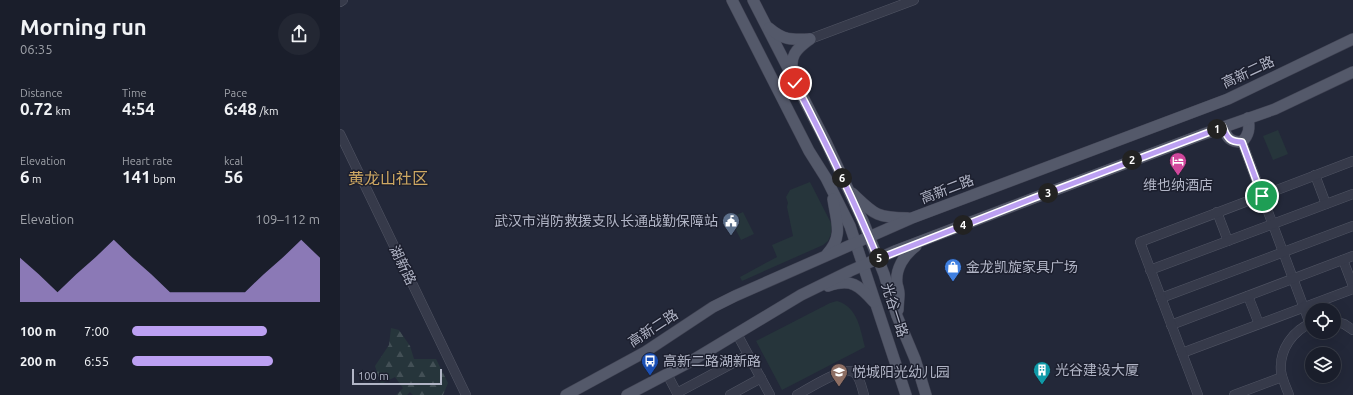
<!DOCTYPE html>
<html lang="en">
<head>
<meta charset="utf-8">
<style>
  :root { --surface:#1a1e2b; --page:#232733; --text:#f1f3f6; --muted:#9fa2a9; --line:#383c47; --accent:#bca0f2 }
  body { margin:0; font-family:Ubuntu,"Noto Sans SC",sans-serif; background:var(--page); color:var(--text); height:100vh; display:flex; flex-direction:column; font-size:15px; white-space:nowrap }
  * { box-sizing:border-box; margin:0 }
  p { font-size:13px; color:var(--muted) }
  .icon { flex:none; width:22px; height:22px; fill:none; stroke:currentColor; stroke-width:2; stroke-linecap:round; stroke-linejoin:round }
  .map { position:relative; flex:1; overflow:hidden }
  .panel { display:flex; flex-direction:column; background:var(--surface); width:340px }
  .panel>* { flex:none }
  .fabs { position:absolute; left:965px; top:303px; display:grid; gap:8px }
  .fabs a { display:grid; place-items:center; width:36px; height:36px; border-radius:50%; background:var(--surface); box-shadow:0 4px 16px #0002,0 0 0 1px var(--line); font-size:20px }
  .scale { position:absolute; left:12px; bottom:10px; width:90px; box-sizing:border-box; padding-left:4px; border:2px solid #b1b5c6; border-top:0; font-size:11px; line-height:14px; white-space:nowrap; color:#b1b5c6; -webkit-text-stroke:3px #1c1f2e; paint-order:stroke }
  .pin { position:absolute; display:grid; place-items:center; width:34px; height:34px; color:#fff; margin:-17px; border:2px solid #fff; border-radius:50%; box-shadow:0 1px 4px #0007 }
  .km { position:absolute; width:20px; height:20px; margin:-10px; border-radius:50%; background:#222; color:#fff; font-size:11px; line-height:20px; text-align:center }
  .round { display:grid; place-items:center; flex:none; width:42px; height:42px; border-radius:21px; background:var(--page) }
  .head { display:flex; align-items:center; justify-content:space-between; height:68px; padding:0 20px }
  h1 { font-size:22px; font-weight:600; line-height:30px }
  .stats { display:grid; grid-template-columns:repeat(3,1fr); gap:6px; height:68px; padding:4px 20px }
  .stats div { display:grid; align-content:center }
  .stats b { font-size:17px; font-weight:600 }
  .stats small { font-size:11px; font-weight:400 }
  .stats p { font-size:11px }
  .chart { height:112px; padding:8px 20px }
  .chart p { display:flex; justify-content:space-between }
  .chart svg { width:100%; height:72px; margin-top:4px; fill:var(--accent); opacity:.7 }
  ul { padding:0 20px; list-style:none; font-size:13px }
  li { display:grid; grid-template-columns:64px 48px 1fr; align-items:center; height:30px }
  li i { height:10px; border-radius:5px; background:var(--accent) }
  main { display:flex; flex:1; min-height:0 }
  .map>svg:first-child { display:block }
  .grass { fill:#26353b }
  .forest { fill:url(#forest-firs) }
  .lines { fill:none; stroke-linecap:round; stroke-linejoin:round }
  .minor-casing { stroke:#515564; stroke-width:10 }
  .major-casing { stroke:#404353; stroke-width:12 }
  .minor { stroke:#363a4a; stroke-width:9 }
  .major { stroke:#54596a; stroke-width:11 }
  .route-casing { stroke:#fff; stroke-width:8 }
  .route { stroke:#bca0f2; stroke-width:5 }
  .labels { text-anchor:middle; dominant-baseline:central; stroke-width:3; stroke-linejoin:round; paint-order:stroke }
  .street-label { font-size:14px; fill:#b1b5c6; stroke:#1c1f2e }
  .poi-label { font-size:14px; fill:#b1b5c6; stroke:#1c1f2e; text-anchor:start }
  .quarter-label { font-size:16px; fill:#cfa963; stroke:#1c1f2e }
</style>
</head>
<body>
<main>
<section class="panel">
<div class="head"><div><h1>Morning run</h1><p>06:35</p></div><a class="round"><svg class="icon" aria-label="share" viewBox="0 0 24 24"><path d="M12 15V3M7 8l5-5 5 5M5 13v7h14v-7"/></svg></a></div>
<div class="stats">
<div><p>Distance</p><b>0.72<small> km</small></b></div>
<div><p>Time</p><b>4:54</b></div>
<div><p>Pace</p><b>6:48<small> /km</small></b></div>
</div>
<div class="stats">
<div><p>Elevation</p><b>6<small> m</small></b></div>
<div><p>Heart rate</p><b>141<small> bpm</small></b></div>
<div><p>kcal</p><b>56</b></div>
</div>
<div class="chart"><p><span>Elevation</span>109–112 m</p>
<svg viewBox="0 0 160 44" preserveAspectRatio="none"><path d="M0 44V17L10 27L20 38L30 27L40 17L50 6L60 17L70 27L80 38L90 38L100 38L110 38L120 38L130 27L140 17L150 6L160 17V44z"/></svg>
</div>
<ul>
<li><b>100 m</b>7:00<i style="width:72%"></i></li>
<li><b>200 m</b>6:55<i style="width:75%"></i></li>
</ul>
</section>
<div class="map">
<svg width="1013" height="395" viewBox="0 0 1013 395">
  <defs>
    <pattern id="forest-firs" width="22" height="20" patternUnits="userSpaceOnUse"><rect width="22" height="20" fill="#26353b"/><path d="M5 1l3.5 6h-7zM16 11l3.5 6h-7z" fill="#435056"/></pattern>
  </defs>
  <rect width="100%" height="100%" fill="#232839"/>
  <g class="grass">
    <polygon points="938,130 948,154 933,160 923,136"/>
    <polygon points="470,182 492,225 491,234 488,241 483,245 402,281 400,277 437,257 432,245 453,236 447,207 448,203 446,197 450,190"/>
    <polygon points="403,212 414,234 401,240 390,218"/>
    <path d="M 497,301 C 518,307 520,329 525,347 L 442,390 L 416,341 L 490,303 Z"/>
  </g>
  <polygon class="forest" points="51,328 59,330 70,346 74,359 96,359 108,383 103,395 73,395 70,392 67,395 56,395 63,388 55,377 41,384 35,366 49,345"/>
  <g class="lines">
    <g class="minor-casing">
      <g id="minor">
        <polyline points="0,2 3,0"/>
        <polyline points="470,39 574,0"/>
        <polyline points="0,134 126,395"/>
        <polyline points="902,142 970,324"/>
        <polyline points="975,175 986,204"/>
        <polyline points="877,212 888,241"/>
        <polyline points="1003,260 1013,286"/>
        <polyline points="810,270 1013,194"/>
        <polyline points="908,296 919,324"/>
        <polyline points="821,298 1013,226"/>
        <polyline points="994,321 1004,324 1013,330"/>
        <polyline points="831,325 1013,256"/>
        <polyline points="397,334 430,395"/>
        <polyline points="842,353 1013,289"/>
        <polyline points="327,374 337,393"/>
        <polyline points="338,395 337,393 408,355"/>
        <polyline points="390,395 421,378"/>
        <path d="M 457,395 C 468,389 503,366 514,372 C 520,377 522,388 524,395"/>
        <polyline points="858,395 800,242 1013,161"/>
        <polyline points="894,395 942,377"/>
        <path d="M 949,395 C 946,387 942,379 941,371 C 939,350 953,330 972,323"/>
      </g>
    </g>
    <g class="major-casing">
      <g id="major">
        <polyline points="392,0 469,151 486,178 510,226 566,395"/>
        <polyline points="413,0 486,142 523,221 544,274 557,316 575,359 586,395"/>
        <path d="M 429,28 C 443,40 451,40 470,39"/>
        <path d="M 453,75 C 449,56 456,49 470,39"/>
        <path d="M 883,127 C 887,138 890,142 902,142 C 909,135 910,128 908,118"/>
        <path d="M 512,193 C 534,214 536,218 568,218"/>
        <path d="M 487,254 C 504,236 496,221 493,199"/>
        <path d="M 488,286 C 511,278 519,285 534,302"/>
        <path d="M 558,310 C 558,305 559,299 559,294 C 559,290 558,288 557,284 C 555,269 564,255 576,246"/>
        <polyline points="226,395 305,352 373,307 395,296 572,218 888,99 1013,39"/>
        <polyline points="287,395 348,363 461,295 510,271 555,251 694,198 861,135 935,109 1013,72"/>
      </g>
    </g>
    <use href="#minor" class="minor"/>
    <use href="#major" class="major"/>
  </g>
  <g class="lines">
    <g class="route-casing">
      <path id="route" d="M 455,83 C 485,141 514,199 538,259 L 694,198 L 883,127 C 887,138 890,142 902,142 L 922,196"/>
    </g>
    <use href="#route" class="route"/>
  </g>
  <defs>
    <g id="hotel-pin" transform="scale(0.9)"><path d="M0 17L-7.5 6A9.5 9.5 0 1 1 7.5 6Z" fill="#d1479c" stroke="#1c1f2e"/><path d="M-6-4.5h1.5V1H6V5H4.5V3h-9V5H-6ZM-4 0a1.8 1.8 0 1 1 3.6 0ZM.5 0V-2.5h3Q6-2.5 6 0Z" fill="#fff"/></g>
    <g id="civic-pin" transform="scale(0.9)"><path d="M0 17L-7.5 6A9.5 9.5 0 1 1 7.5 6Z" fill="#5c6f8a" stroke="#1c1f2e"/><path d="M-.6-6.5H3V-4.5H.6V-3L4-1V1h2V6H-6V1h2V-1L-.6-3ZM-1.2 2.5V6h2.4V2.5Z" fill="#fff"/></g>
    <g id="shop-pin" transform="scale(0.9)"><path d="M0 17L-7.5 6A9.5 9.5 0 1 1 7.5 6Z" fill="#3f7fe0" stroke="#1c1f2e"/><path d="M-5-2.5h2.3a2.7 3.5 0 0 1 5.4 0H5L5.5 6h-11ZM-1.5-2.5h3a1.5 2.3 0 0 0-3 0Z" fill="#fff"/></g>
    <g id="bus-pin" transform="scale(0.9)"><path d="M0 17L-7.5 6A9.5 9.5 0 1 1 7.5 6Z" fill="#1a4fb4" stroke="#1c1f2e"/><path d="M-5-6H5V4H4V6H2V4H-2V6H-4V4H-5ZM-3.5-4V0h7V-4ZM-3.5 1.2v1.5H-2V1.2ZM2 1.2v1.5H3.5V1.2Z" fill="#fff"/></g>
    <g id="building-pin" transform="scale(0.9)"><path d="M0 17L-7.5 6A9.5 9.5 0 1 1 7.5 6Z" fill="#0f9aa8" stroke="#1c1f2e"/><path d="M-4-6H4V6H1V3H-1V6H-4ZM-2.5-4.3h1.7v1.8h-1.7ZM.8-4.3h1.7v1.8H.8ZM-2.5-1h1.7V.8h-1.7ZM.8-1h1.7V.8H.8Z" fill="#fff"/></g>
    <g id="school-pin" transform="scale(0.9)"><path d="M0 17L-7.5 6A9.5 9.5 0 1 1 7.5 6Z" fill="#8d6e63" stroke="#1c1f2e"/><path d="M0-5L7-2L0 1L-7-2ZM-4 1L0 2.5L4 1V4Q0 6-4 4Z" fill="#fff"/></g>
  </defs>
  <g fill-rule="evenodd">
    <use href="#hotel-pin" x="838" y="161"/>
    <use href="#civic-pin" x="391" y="221"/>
    <use href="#shop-pin" x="613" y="267"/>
    <use href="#bus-pin" x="310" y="361"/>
    <use href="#building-pin" x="702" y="370"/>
    <use href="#school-pin" x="499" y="372"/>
  </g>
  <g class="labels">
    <g class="street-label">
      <text transform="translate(908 72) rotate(-25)">高新二路</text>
      <text transform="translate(607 189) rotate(-21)">高新二路</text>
      <text transform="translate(63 265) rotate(64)">湖新路</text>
      <text transform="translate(555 310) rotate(72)">光谷一路</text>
      <text transform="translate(313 328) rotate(-33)">高新二路</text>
    </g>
    <g class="poi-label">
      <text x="838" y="185" text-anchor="middle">维也纳酒店</text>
      <text x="378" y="221" text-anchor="end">武汉市消防救援支队长通战勤保障站</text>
      <text x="626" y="267">金龙凯旋家具广场</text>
      <text x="323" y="361">高新二路湖新路</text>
      <text x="715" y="370">光谷建设大厦</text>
      <text x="512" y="372">悦城阳光幼儿园</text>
    </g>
    <g class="quarter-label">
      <text x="48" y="178">黄龙山社区</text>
    </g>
  </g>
</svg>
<div class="fabs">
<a><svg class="icon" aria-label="locate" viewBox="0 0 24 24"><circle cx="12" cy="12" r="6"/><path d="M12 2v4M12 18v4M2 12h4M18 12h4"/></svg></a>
<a><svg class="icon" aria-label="layers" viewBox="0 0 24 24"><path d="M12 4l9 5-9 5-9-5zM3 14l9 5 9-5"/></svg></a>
</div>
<div class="scale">100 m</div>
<div class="pin" style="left:922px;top:196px;background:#1e9e55"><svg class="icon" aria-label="arrive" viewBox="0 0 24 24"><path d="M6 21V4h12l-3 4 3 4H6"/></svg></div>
<div class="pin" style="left:455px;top:83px;background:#d93025"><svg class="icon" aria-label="check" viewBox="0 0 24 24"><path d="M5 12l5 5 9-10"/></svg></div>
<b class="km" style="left:877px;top:129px">1</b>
<b class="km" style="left:792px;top:160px">2</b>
<b class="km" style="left:708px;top:193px">3</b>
<b class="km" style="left:623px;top:225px">4</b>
<b class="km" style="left:539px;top:258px">5</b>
<b class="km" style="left:502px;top:178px">6</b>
</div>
</main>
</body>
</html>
